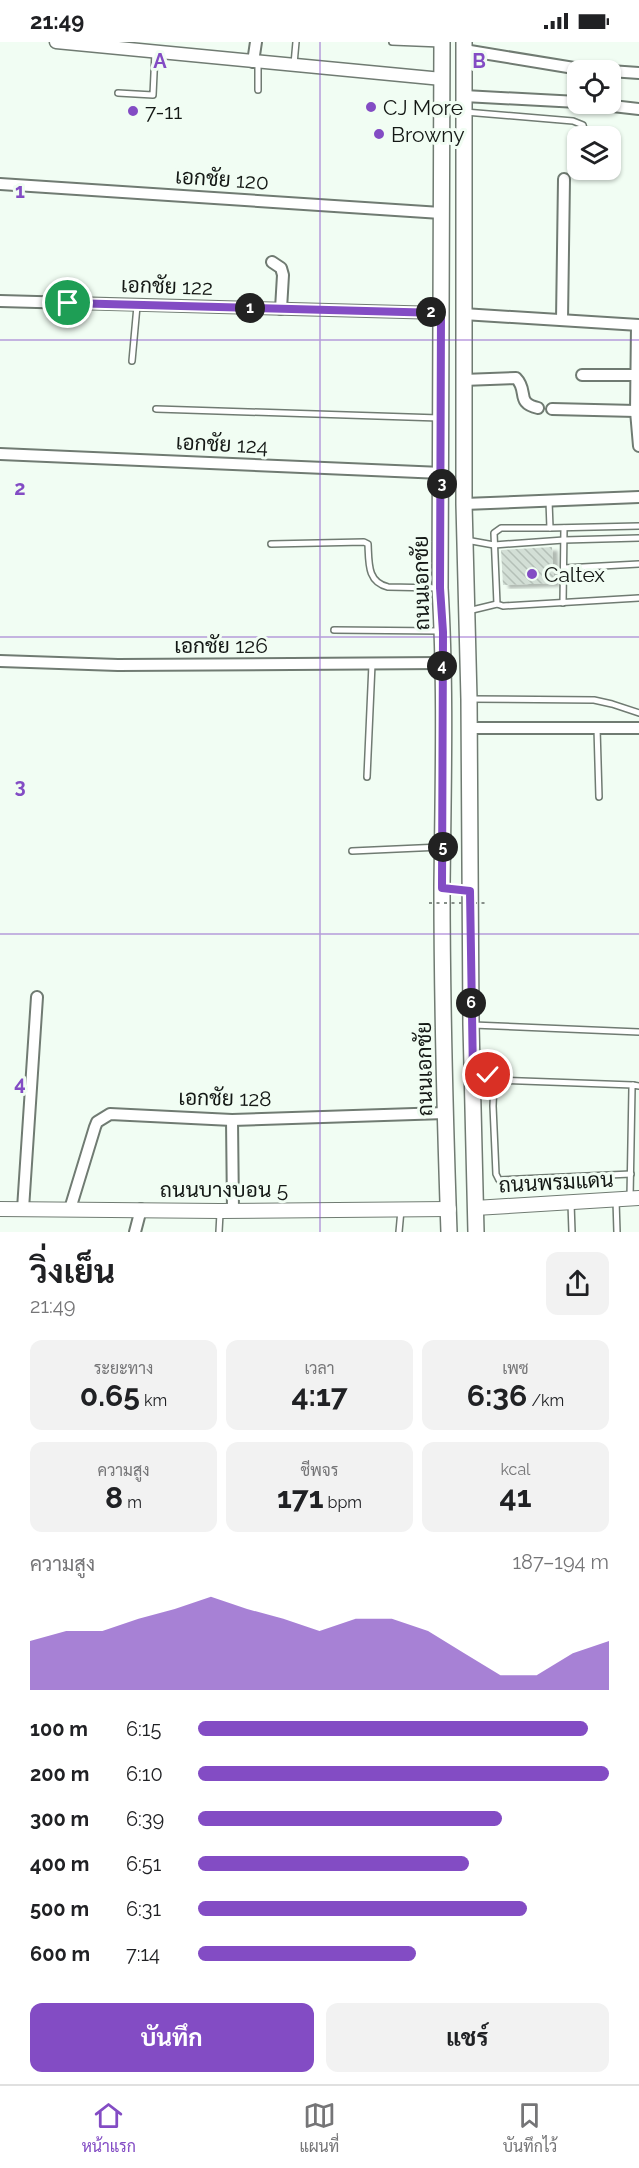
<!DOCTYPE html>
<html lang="th">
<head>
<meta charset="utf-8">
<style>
  :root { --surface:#fff; --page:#f2f2f2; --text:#202124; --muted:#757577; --line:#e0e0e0; --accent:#834cc4 }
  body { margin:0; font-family:Raleway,Sarabun,sans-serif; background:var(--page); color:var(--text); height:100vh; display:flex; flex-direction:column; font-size:22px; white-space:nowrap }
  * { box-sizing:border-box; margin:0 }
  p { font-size:20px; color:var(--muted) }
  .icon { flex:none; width:33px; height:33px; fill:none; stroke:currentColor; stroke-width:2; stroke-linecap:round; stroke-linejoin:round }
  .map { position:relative; height:1190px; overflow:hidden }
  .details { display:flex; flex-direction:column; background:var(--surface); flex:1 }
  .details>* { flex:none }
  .tools { position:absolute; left:567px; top:18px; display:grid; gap:12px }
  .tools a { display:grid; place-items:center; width:54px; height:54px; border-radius:12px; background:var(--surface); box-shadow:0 2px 4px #0004; font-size:30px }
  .pin { position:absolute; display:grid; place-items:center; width:51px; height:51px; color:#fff; margin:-26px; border:3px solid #fff; border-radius:50%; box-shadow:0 2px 6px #0007 }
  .km { position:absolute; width:30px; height:30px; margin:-15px; border-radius:50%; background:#222; color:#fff; font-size:16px; line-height:30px; text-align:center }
  .round { display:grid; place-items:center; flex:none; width:63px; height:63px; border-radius:12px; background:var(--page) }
  .overview { display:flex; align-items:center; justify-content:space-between; height:102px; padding:0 30px }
  h1 { font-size:33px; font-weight:700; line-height:45px }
  .metrics { display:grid; grid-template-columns:repeat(3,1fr); gap:9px; height:102px; padding:6px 30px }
  .metrics div { display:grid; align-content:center; border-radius:12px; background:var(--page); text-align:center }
  .metrics b { font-size:30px; font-weight:700 }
  .metrics small { font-size:16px; font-weight:400 }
  .metrics p { font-size:16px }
  .chart { height:168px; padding:12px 30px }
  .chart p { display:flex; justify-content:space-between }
  .chart svg { width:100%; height:108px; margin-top:6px; fill:var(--accent); opacity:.7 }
  .action { display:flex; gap:12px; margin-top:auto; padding:12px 30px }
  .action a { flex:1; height:69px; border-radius:12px; background:var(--accent); color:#fff; font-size:24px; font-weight:700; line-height:69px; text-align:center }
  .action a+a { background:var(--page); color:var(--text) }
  ul { padding:0 30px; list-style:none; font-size:20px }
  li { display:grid; grid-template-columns:96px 72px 1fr; align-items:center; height:45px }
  li i { height:15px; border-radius:8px; background:var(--accent) }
  .status { display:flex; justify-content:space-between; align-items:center; height:42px; padding:0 30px; background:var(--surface); direction:ltr }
  .status svg { height:16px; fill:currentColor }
  .tab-bar { display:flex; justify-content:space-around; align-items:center; height:84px; border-top:2px solid var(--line); background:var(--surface); font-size:16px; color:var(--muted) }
  .tab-bar a { display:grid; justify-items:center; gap:3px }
  .tab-bar .on { color:var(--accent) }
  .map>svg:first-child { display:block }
  .building { fill:url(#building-back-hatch); filter:url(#shadow) }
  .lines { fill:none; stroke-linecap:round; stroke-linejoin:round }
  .service-casing { stroke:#707b72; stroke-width:8 }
  .minor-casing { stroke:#707b72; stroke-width:14 }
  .tertiary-casing { stroke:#707b72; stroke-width:15 }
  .secondary-casing { stroke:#707b72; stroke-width:16 }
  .primary-casing { stroke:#707b72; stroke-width:18 }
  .service { stroke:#fff; stroke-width:5 }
  .minor { stroke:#fff; stroke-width:10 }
  .tertiary { stroke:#fff; stroke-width:12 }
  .secondary { stroke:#fff; stroke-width:14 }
  .primary { stroke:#fff; stroke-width:15 }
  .path-bridge { stroke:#868e88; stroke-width:2; stroke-dasharray:3 4.5; stroke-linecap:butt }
  .route-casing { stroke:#fff; stroke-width:12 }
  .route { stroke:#834cc4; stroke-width:8 }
  .grid { fill:none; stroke:#834cc4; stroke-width:1.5; stroke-opacity:0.55 }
  .poi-dot { fill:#834cc4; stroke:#f1fdf3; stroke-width:2 }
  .labels { text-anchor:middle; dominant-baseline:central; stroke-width:6; stroke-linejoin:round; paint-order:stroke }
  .poi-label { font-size:21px; fill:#141815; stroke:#f1fdf3; text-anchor:start }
  .street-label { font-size:21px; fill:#141815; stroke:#f1fdf3 }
  .grid-label { font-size:20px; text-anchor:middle; font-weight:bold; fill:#834cc4; stroke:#f1fdf3; stroke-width:6; stroke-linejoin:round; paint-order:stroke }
</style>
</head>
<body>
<div class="status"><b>21:49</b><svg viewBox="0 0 49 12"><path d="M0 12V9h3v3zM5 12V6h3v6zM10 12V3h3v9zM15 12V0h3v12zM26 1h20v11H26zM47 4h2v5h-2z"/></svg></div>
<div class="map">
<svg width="639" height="1190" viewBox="0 0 639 1190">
  <defs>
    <pattern id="building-back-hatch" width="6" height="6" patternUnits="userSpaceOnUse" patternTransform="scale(1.5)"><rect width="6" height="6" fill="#d3dfd6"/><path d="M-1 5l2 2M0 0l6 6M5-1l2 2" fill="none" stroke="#b4bfb7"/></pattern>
    <filter id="shadow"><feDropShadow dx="5.5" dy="3.5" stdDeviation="1.5" flood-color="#0004"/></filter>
  </defs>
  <rect width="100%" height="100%" fill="#f1fdf3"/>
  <polygon class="building" points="552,505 554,541 503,543 501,508"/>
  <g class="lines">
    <g class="service-casing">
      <g id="service">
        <polyline points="392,0 441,2"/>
        <polyline points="258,21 258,48"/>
        <polyline points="294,22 296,0"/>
        <polyline points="118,51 153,53 155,10"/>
        <polyline points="465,70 573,79 583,83 586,94"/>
        <polyline points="132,319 137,264"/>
        <polyline points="156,367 439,376"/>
        <polyline points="549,459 550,486 501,486 494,491 497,562 503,564 639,556"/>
        <polyline points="550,486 639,484"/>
        <polyline points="466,498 494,503 564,498 639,496"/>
        <path d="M 271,502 L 364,500 L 368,502 C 369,521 367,540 388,545 L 438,546"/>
        <polyline points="564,526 639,522"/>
        <polyline points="563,561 564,486"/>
        <polyline points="468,569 497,562"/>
        <polyline points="334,588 441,589"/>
        <polyline points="470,657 594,658 612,662 639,671"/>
        <polyline points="597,686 599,755"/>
        <polyline points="367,735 372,622"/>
        <polyline points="352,809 441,805"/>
        <polyline points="473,983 639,990"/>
        <polyline points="474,1033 488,1033 494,1038 493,1064 496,1132 499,1138 631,1132"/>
        <polyline points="494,1038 633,1043"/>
        <polyline points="630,1155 632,1046 633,1043 639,1044"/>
        <polyline points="616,1158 617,1190"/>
        <polyline points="571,1161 572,1190"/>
        <polyline points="219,1190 220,1171"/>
        <polyline points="399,1190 401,1168"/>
      </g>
    </g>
    <g class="minor-casing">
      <g id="minor">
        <polyline points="464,8 574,26 605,28"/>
        <polyline points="253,20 256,0"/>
        <polyline points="610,29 639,31"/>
        <polyline points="464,54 578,60"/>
        <polyline points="595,62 639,67"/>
        <polyline points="0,142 441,171"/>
        <polyline points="272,220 281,226 283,233 281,267"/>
        <polyline points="0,259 441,271"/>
        <polyline points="463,272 639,283"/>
        <polyline points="562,278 564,137"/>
        <polyline points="637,283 636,369 639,404"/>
        <polyline points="582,333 636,333"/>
        <path d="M 463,338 L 516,336 C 529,349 515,361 538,366"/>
        <polyline points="552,367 636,369"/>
        <polyline points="0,412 442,431"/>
        <polyline points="464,462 639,455"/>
        <polyline points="0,619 118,623 442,621"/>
        <polyline points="468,686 639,686"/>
        <polyline points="232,1078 233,1169"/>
        <polyline points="23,1167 37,955"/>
        <polyline points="70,1167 95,1085 97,1080 110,1072 232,1078 445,1071"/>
        <polyline points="135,1190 141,1167"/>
      </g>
    </g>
    <g class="tertiary-casing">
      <polyline id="tertiary" points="56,0 442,37"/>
    </g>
    <g class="secondary-casing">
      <g id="secondary">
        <polyline points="475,1166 639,1156"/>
        <polyline points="0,1167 220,1169 449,1167"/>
      </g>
    </g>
    <g class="primary-casing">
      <g id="primary">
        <path d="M 442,0 L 440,546 C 446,645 443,746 442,845 C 442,960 445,1075 449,1190"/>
        <polyline points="464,0 464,462 469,657 471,983 476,1190"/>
      </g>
    </g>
    <use href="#service" class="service"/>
    <use href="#minor" class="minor"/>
    <use href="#tertiary" class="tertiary"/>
    <use href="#secondary" class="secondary"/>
    <use href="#primary" class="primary"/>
    <polyline class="path-bridge" points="429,861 485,861"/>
  </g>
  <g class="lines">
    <g class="route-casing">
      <polyline id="route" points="68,261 441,271 440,546 443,590 442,846 470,849 473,1033 488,1033"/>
    </g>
    <use href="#route" class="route"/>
  </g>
  <path class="grid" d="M 320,0 L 320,1190M 0,298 L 639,298M 0,595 L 639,595M 0,892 L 639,892"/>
  <g class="poi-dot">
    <circle cx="371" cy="65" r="6"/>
    <circle cx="133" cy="69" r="6"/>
    <circle cx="379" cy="92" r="6"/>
    <circle cx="532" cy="532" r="6"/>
  </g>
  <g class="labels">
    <g class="poi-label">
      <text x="383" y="65">CJ More</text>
      <text x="145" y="69">7-11</text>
      <text x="391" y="92">Browny</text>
      <text x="544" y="532">Caltex</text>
    </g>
    <g class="street-label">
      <text transform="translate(222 137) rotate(4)">เอกชัย 120</text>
      <text transform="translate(167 244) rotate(2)">เอกชัย 122</text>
      <text transform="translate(222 402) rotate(3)">เอกชัย 124</text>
      <text transform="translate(421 541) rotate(-91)">ถนนเอกชัย</text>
      <text x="221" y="603">เอกชัย 126</text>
      <text transform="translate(424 1027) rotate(-91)">ถนนเอกชัย</text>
      <text transform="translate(225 1056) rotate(1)">เอกชัย 128</text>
      <text transform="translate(556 1140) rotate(-3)">ถนนพรมแดน</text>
      <text x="224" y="1147">ถนนบางบอน 5</text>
    </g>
  </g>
  <g class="grid-label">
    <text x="160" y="26">A</text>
    <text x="479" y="26">B</text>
    <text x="20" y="156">1</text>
    <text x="20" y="453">2</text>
    <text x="20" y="751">3</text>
    <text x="20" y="1048">4</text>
  </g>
</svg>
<div class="tools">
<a><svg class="icon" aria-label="locate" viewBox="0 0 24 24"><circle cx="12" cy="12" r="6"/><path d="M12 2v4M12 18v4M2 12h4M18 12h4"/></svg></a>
<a><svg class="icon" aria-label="layers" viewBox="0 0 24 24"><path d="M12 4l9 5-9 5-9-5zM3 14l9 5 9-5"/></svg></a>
</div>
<div class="pin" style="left:68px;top:261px;background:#1e9e55"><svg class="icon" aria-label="arrive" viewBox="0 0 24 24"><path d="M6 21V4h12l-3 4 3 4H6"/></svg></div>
<div class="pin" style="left:488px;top:1033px;background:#d93025"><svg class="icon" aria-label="check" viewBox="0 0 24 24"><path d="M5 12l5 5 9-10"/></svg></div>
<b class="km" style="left:250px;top:266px">1</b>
<b class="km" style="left:431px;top:270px">2</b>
<b class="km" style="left:442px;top:442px">3</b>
<b class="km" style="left:442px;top:624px">4</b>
<b class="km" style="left:443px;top:805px">5</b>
<b class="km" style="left:471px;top:961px">6</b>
</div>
<section class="details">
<div class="overview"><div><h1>วิ่งเย็น</h1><p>21:49</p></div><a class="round"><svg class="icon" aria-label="share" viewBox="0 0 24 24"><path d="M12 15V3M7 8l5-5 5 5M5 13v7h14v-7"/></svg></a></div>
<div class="metrics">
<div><p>ระยะทาง</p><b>0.65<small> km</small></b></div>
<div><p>เวลา</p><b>4:17</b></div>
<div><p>เพซ</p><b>6:36<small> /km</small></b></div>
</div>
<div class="metrics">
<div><p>ความสูง</p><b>8<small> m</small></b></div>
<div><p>ชีพจร</p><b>171<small> bpm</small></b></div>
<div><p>kcal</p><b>41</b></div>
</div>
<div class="chart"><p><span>ความสูง</span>187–194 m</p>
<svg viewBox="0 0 160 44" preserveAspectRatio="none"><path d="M0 44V24L10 20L20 20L30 15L40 11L50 6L60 11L70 15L80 20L90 15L100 15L110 20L120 29L130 38L140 38L150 29L160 24V44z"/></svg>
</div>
<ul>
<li><b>100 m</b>6:15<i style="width:95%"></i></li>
<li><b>200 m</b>6:10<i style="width:100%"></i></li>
<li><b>300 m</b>6:39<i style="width:74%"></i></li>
<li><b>400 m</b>6:51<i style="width:66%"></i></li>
<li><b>500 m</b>6:31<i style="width:80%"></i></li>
<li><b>600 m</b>7:14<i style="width:53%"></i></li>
</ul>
<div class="action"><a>บันทึก</a><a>แชร์</a></div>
</section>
<nav class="tab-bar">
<a class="on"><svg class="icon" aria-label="home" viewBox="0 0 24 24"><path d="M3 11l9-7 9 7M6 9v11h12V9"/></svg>หน้าแรก</a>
<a><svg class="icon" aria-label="map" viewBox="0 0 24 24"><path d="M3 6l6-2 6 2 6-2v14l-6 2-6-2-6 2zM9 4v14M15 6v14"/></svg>แผนที่</a>
<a><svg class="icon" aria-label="saved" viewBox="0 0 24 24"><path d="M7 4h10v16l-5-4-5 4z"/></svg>บันทึกไว้</a>
</nav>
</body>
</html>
